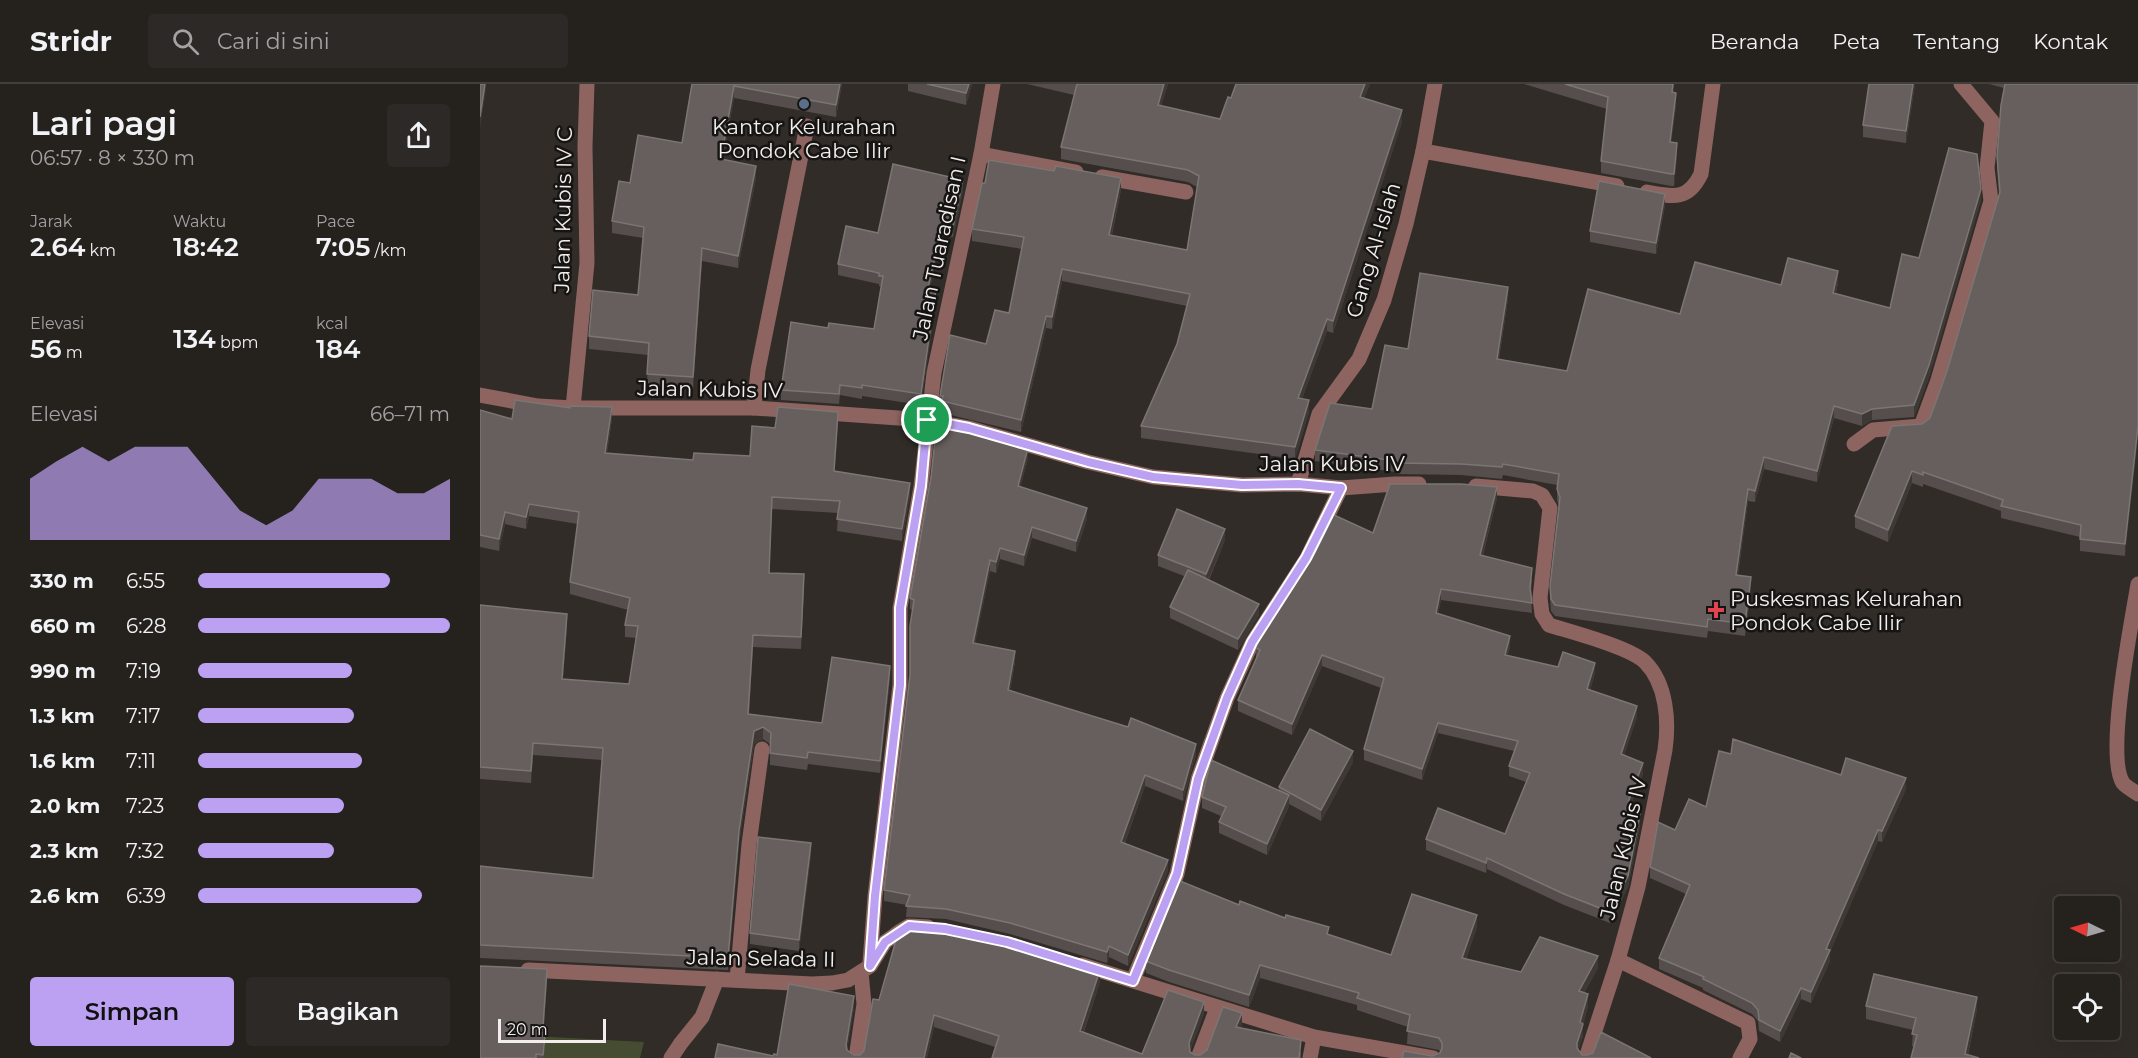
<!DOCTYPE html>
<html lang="id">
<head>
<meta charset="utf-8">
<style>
  :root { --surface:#25211d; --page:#2d2926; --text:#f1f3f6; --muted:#a3a3a4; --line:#423e3b; --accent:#bca0f2 }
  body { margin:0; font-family:Montserrat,sans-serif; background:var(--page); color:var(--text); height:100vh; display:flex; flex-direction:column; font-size:22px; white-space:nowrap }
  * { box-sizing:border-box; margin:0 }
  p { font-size:20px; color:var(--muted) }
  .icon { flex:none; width:33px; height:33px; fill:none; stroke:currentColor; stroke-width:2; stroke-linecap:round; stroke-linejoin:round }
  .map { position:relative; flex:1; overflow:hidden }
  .panel { display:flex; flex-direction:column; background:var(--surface); width:480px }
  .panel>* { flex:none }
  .needle { width:39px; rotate:275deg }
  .fabs { position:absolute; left:1574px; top:812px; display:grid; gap:12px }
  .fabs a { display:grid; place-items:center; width:66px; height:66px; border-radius:6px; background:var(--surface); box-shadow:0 6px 24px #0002,0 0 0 2px var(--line); font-size:30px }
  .scale { position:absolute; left:18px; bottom:15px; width:108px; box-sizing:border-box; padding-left:6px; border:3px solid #f1eeeb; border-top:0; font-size:16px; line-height:21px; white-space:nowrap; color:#f1eeeb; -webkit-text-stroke:4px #171513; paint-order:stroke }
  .pin { position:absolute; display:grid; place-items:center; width:51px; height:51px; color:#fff; margin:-26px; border:3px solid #fff; border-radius:50%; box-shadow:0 2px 6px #0007 }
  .round { display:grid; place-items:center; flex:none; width:63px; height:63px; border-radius:6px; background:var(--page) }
  .summary { display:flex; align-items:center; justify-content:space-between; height:102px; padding:0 30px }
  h1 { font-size:33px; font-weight:600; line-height:45px }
  .stats { display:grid; grid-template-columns:repeat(3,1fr); gap:9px; height:102px; padding:6px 30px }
  .stats div { display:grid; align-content:center }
  .stats b { font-size:26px; font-weight:600 }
  .stats small { font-size:16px; font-weight:400 }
  .stats p { font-size:16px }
  .chart { height:168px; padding:12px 30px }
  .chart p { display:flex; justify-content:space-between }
  .chart svg { width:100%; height:108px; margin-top:6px; fill:var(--accent); opacity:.7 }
  .action { display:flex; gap:12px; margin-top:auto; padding:12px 30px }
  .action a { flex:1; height:69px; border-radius:6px; background:var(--accent); color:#111; font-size:24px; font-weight:600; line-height:69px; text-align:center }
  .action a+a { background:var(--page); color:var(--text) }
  ul { padding:0 30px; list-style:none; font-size:20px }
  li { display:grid; grid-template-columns:96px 72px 1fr; align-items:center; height:45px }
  li i { height:15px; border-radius:8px; background:var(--accent) }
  header { display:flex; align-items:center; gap:36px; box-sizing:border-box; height:84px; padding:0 30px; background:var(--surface); border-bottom:2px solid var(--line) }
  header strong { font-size:28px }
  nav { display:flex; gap:33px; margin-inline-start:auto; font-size:21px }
  .search { width:420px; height:54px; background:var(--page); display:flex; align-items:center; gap:15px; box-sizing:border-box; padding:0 21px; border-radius:6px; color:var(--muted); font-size:22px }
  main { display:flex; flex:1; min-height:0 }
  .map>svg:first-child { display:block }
  .green { fill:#454c31 }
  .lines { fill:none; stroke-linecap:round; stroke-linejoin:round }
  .minor { stroke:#8d6460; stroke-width:15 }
  .wall { fill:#554e4c }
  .shaded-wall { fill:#3f3936 }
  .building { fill:#665f5d; stroke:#7b7673; stroke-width:1.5 }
  .route-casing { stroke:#fff; stroke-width:12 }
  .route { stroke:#bca0f2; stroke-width:8 }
  .service-dot { fill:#5c6f8a; stroke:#171513; stroke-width:2 }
  .health-dot { fill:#e0444e; stroke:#171513; stroke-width:2 }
  .labels { text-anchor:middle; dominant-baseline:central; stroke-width:5; stroke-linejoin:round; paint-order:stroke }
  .poi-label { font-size:21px; fill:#f1eeeb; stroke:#171513 }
  .street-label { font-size:21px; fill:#f1eeeb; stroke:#171513 }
</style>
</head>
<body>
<header>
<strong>Stridr</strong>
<div class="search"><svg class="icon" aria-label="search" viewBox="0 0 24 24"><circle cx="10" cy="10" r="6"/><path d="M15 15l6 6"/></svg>Cari di sini</div>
<nav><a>Beranda</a><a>Peta</a><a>Tentang</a><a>Kontak</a></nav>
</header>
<main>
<section class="panel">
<div class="summary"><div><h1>Lari pagi</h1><p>06:57 · 8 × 330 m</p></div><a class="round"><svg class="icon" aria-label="share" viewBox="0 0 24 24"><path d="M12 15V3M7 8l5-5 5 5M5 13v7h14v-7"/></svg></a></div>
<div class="stats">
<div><p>Jarak</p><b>2.64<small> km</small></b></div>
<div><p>Waktu</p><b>18:42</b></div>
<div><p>Pace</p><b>7:05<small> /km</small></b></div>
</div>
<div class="stats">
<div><p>Elevasi</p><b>56<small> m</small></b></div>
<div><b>134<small> bpm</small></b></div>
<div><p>kcal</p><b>184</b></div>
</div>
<div class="chart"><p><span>Elevasi</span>66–71 m</p>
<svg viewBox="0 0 160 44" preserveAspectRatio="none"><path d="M0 44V19L10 12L20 6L30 12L40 6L50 6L60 6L70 19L80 32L90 38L100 32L110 19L120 19L130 19L140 25L150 25L160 19V44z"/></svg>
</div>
<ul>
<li><b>330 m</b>6:55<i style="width:76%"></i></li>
<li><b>660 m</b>6:28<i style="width:100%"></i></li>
<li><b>990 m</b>7:19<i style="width:61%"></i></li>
<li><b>1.3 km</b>7:17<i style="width:62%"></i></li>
<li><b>1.6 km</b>7:11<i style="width:65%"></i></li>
<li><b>2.0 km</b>7:23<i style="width:58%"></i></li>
<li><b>2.3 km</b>7:32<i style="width:54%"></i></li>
<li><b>2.6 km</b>6:39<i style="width:89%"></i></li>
</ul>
<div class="action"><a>Simpan</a><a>Bagikan</a></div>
</section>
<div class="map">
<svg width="1658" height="974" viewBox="0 0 1658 974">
  <rect width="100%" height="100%" fill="#312c27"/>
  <polygon class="green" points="35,951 164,958 160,974 32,974"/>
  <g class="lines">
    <g class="minor">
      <polyline points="943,67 1137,102"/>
      <polyline points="501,70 596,88"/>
      <polyline points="622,93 706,108"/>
      <path d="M 1167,108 C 1193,113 1208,117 1221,90 L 1233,0"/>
      <polyline points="0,311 58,322 93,324 274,324 447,336 489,344 608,378 673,393 762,401 818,400 861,404 915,400 939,400"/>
      <polyline points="93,324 107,179 105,62 107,0"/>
      <polyline points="274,324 278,286 327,42"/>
      <polyline points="1374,360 1393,346 1441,342 1458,296 1511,117 1507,84 1512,37 1481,0"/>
      <polyline points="818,400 839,330 879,275 904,216 926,140 943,67 955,0"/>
      <path d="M 996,402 L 1053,407 L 1062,411 L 1070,424 L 1060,514 L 1062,530 L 1069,541 C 1091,548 1149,563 1165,578 C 1187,600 1189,638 1185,666 L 1158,803 L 1138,876 L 1106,974"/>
      <path d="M 1658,500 C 1652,536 1625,672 1643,699 C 1646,703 1654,707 1658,710"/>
      <polyline points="1138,876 1268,939 1270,955 1260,974"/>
      <polyline points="390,878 395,812 420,601 420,524 441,402 454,289 501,70 513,0"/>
      <polyline points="602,881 834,953 953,974"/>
      <polyline points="48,886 332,900 352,899 368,896 390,882 405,858 419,848 429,842 448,843"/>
      <polyline points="257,896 269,760 282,665"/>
      <polyline points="653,896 697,790 718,695 747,614 772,559 827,474 861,404"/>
      <polyline points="191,974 201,959 222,933 237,895"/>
      <polyline points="376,974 384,920 381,888"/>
      <polyline points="718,974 737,924"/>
      <polyline points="830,974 834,953"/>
    </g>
  </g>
  <g class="wall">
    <polygon points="212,0 362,0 356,33 254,14 243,75 276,94 258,184 222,177 213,305 167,302 168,271 109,265 109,252 158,211 163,154 132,149 132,137 150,99 202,59"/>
    <polygon points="428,0 492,0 486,21 428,7"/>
    <polygon points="547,0 688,0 681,22 740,35 751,14 756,0 890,0 884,14 922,38 853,249 847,247 822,315 829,328 815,375 661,354 661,342 697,260 707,222 582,197 572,245 566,244 541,348 462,329 462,324 460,324 460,312 506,260 529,229 542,165 492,157 492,145 641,106 632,151 707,166 717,103 708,98 581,75 581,63 594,11"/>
    <polygon points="1044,0 1194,0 1193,8 1196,21 1191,58 1197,71 1194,102 1191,102 1121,89 1121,77 1127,25"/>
    <polygon points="1389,0 1435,0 1426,59 1383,53 1383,41"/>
    <polygon points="1509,0 1658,0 1645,472 1600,467 1600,453 1521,434 1521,427 1443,400 1443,403 1432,399 1408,458 1375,444 1375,432 1442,340 1450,334 1467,287 1519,111 1517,84 1517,72 1524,4"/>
    <polygon points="483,106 473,153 462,151 450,204 456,215 441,321 382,312 382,315 360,311 359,320 301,316 301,306 348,244 394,245 401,202 399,202 399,200 358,191 358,180"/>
    <polygon points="1501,116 1449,293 1434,333 1392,336 1382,342 1354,334 1337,398 1284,385 1275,418 1268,417 1258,491 1271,505 1265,552 1228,547 1227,554 1075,532 1071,527 1070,514 1070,502 1079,422 1077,416 1077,401 1023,391 1022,395 981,391 916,390 916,388 835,377 835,366 892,325 928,265 1028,215 1019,275 1087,287 1200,230 1301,201 1358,199 1356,209 1410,224 1439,174"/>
    <polygon points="1185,121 1176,170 1110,158 1110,147"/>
    <polygon points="0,326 32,335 132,335 127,369 213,376 270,372 295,344 358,340 354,387 430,411 422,457 357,447 358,429 292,425 289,489 324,502 321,565 273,563 269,630 342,639 410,594 400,689 328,680 327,686 290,681 290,660 283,655 274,660 259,759 248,886 0,874 0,782 113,794 122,676 53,671 51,699 0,695 0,521 87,542 83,595 149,600 156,554 145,553 145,541 148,526 90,510 90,498 98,440 49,432 46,445 25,440 19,467 0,463"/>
    <polygon points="548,375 540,403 607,435 596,468 552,454 544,482 520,475 516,489 510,487 495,559 535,578 530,607 716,671 703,717 665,702 645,759 688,787 648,882 629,873 627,879 530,850 466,835 426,833 427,821 404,817 404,806 430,591 432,526 430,525 430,514"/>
    <polygon points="1017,414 1003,471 1052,495 1051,508 1052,529 961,516 958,530 1030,563 1028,571 1078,583 1115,589 1110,606 1157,633 1144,671 1163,690 1149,725 1160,741 1148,803 1130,839 1084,821 1007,785 1006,789 946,766 946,755 1025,750 1046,698 1029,692 1029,682 1034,667 958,649 942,696 884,676 884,665 901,604 842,582 812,651 758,627 758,616 776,575 776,564 893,449"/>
    <polygon points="745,456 729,496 779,531 758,566 690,534 690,523 704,492 678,482 678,471"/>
    <polygon points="873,678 841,737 809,720 809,722 787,771 739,749 739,738 741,732 722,724 722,713 799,707 799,703"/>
    <polygon points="1361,691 1426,705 1402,758 1398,757 1350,868 1350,877 1331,919 1321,915 1300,958 1279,947 1278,937 1272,930 1223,906 1223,904 1179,885 1179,874 1206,810 1170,794 1170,783 1195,746 1226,723"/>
    <polygon points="331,770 319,867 270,860 270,849"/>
    <polygon points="759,821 911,871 997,843 986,875 1041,888 1118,884 1104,909 1108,922 1103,941 1103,952 1098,966 1102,971 952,972 960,968 959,966 927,960 928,943 877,926 877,921 780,894 769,923 689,898 666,889 666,877"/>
    <polygon points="67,896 64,942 66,953 64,974 0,974"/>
    <polygon points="620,898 604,948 662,970 724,930 710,967 715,971 720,971 762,941 760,944 821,968 821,974 512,974 515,963 454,943 447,974 235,974 293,972 374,924 367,966 374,971 380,971 384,967 399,916"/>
    <polygon points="1386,922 1497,925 1488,971 1432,962 1433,946 1386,935"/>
  </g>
  <g class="shaded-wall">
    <polygon points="5,0 6,6 0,44 0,33"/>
    <polygon points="360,0 362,0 356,33 356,21"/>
    <polygon points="489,0 492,0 486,21 486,9"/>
    <polygon points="684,0 688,0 678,33 678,21"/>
    <polygon points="885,0 890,0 880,25 880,13"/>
    <polygon points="1433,0 1435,0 1426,59 1426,47"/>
    <polygon points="254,2 254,14 241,87 241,75"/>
    <polygon points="1196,9 1196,21 1190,70 1190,58"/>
    <polygon points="922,26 922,38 853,249 853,237"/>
    <polygon points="1197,59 1197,71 1194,102 1194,90"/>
    <polygon points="276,82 276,94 258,184 258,172"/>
    <polygon points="641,94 641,106 629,163 629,151"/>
    <polygon points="483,96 483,106 473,153 473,143"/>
    <polygon points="1501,105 1501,116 1449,293 1434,333 1434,321"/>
    <polygon points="1185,110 1185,121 1176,170 1176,159"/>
    <polygon points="462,141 462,151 448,214 448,204"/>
    <polygon points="222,164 222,177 213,305 213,293"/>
    <polygon points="582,185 582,197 572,245 572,233"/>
    <polygon points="1358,187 1358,199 1353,220 1353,209"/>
    <polygon points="1028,203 1028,215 1017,287 1017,275"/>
    <polygon points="456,205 456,215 441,321 441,310"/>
    <polygon points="566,232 566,244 541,348 541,336"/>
    <polygon points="847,235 847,247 818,326 818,314"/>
    <polygon points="829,316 829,328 815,375 815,363"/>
    <polygon points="1354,322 1354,334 1337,398 1337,387"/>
    <polygon points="132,323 132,335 125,381 125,369"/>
    <polygon points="1392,325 1392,336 1382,342 1382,330"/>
    <polygon points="358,328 358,340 354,399 354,387"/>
    <polygon points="1658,342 1658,354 1645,472 1645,460"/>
    <polygon points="548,364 548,375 538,413 538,402"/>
    <polygon points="1284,373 1284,385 1275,418 1275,407"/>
    <polygon points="1432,387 1432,399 1408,458 1408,446"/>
    <polygon points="430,399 430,411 422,457 422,445"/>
    <polygon points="1017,403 1017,414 1000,481 1000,471"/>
    <polygon points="1268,405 1268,417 1256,503 1256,491"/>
    <polygon points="49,420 49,432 46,445 46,433"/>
    <polygon points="607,424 607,435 596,468 596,457"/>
    <polygon points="25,428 25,440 19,467 19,455"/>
    <polygon points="552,443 552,454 544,482 544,471"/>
    <polygon points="745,445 745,456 726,501 726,490"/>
    <polygon points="520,464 520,475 516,489 516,478"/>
    <polygon points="510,476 510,487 493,570 493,559"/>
    <polygon points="1271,493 1271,505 1265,552 1265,540"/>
    <polygon points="961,505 961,516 956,540 956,529"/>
    <polygon points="779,520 779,531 758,566 758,555"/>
    <polygon points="87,530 87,542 82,607 82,595"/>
    <polygon points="273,551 273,563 268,642 268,630"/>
    <polygon points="1030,552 1030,563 1025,581 1025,571"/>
    <polygon points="535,567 535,578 528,617 528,606"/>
    <polygon points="842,571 842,582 812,651 812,640"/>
    <polygon points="1115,579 1115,589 1107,616 1107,605"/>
    <polygon points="410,582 410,594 400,689 400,677"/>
    <polygon points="1157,622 1157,633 1141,681 1141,670"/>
    <polygon points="958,639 958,649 942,696 942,685"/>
    <polygon points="283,643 283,655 274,660 259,759 248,886 248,874 259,747 274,647"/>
    <polygon points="53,659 53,671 51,699 51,687"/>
    <polygon points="716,660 716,671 703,717 703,706"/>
    <polygon points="873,667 873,678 841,737 841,726"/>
    <polygon points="1163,679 1163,690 1146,734 1146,724"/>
    <polygon points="665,691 665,702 641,769 641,758"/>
    <polygon points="1426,694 1426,705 1402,758 1402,747"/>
    <polygon points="809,711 809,722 787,771 787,760"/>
    <polygon points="1160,730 1160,741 1148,803 1130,839 1130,828"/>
    <polygon points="1398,746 1398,757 1350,868 1350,877 1331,919 1331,908 1346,865"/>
    <polygon points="331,759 331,770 319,867 319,856"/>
    <polygon points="1007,774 1007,785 1006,789 1006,779"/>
    <polygon points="688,776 688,787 648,882 648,871"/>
    <polygon points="997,831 997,843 982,886 982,874"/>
    <polygon points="629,862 629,873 627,879 627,868"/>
    <polygon points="1118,872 1118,884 1099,919 1099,907"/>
    <polygon points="780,881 780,894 769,923 769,911"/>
    <polygon points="67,885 67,896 63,952 63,942"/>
    <polygon points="620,886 620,898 600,959 600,947"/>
    <polygon points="1321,904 1321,915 1300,958 1300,947"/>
    <polygon points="1108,910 1108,922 1103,941 1103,952 1097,972 1097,959 1100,938"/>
    <polygon points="374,912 374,924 366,973 366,961"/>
    <polygon points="1497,913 1497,925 1487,974 1485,970"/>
    <polygon points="724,918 724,930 709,971 709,959"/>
    <polygon points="762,929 762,941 756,956 756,943"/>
    <polygon points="454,931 454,943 447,974 444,974"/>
    <polygon points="66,942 66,953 63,974 63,971"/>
  </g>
  <g class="building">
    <polygon points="0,0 5,0 0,33"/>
    <polygon points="212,0 360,0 356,21 254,2 241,75 276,82 258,172 222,164 213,293 167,290 169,259 109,252 113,206 158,211 164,143 132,137 139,97 150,99 158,51 202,59"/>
    <polygon points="447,0 489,0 486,9"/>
    <polygon points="597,0 684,0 678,21 740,35 748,13 751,14 756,0 885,0 880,13 922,26 853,237 847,235 818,314 829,316 815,363 661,342 697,260 710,210 582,185 572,233 566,232 541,336 462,317 463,312 460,312 470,251 506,260 515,226 529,229 544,153 492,145 502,99 505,99 509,76 574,87 576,82 641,94 629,151 707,166 719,92 708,86 581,63"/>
    <polygon points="1085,0 1193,0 1192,8 1196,9 1190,58 1197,59 1194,90 1191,90 1121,77 1128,13"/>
    <polygon points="1389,0 1433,0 1426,47 1383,41"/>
    <polygon points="1525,0 1658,0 1658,342 1645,460 1600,455 1601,441 1521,422 1523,416 1443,388 1443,391 1432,387 1408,446 1375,432 1412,342 1442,340 1450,334 1467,287 1520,108 1517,72 1521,21"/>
    <polygon points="1469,64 1497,70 1501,105 1449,281 1434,321 1392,325 1382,330 1354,322 1337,387 1284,373 1275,407 1268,405 1256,491 1271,493 1265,540 1228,535 1227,543 1075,521 1071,515 1070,502 1080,413 1077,405 1079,390 1023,380 1022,383 981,380 916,379 917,377 835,366 850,319 892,325 905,261 928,265 940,189 1028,203 1017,275 1087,287 1108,205 1200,230 1215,178 1301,201 1308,174 1358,187 1353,209 1410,224 1422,170 1439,174"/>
    <polygon points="413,80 483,96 473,143 462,141 448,204 456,205 441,310 382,301 382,304 360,301 359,310 301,306 311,238 348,244 349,239 394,245 403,192 399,192 399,189 358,180 366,142 398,149"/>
    <polygon points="1119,97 1185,110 1176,159 1110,147"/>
    <polygon points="35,316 90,324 90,322 132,323 125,369 213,376 214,369 270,372 272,342 295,344 298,323 358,328 354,387 430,399 422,445 357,435 360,417 292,413 289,489 324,490 321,553 273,551 268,630 342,639 352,573 410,582 400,677 328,668 327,674 290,669 291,649 283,643 274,647 259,747 248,874 0,861 0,782 113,794 123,664 53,659 51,687 0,683 0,521 87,530 82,595 149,600 158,542 145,541 150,514 90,498 99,428 49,420 46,433 25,428 19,455 0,451 0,326 32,335"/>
    <polygon points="457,337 513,350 548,364 538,402 607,424 596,457 552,443 544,471 520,464 516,478 510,476 493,559 535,567 528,606 648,643 651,634 716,660 703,706 665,691 641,758 688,776 648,871 629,862 627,868 530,839 466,825 426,822 430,811 404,806 430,591 430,542 434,516 430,514 451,393"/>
    <polygon points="910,400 981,400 1017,403 1000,471 1052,484 1050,503 1052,519 961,505 956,529 1030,552 1025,571 1078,583 1083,568 1115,579 1107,605 1157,622 1141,670 1163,679 1146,724 1160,730 1148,792 1130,828 1084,810 1007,774 1006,779 946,755 958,724 1025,750 1050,689 1029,682 1038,657 958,639 942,685 884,665 904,594 842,571 812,640 758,616 780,566 776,564 781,553 835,469 854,431 893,449"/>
    <polygon points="697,425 745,445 726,490 678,471"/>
    <polygon points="708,486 779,520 758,555 690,523"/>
    <polygon points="830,645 873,667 841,726 799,703"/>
    <polygon points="1253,655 1361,691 1366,674 1426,694 1402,747 1398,746 1346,865 1350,866 1331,908 1321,904 1300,947 1279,936 1278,926 1272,919 1223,895 1224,893 1179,874 1210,801 1170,783 1178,738 1195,746 1209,715 1226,723 1239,667 1251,670"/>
    <polygon points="731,676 809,711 787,760 739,738 746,723 722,713"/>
    <polygon points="278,753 331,759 319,856 270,849"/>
    <polygon points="700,797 759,821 760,817 805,834 806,831 849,843 847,850 911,871 932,810 997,831 982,874 1041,888 1060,853 1118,872 1099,907 1108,910 1100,938 1103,940 1097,959 1097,964 1102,971 1107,971 1113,969 1121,948 1171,974 922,974 924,967 952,972 960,969 962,964 962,959 959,954 927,947 930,931 877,914 879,909 780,881 769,911 689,886 666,877"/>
    <polygon points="432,840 463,843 525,856 620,886 600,947 662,970 688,906 724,918 709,959 710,968 715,971 720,971 727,966 743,923 762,929 756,943 821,956 819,974 512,974 519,952 454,931 444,974 235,974 238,960 293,972 294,970 297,971 309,900 374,912 366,961 367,966 374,971 380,971 384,967 393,915 399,916 418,849"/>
    <polygon points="0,882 67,885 63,942 66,942 63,971 56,970 56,974 0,974"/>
    <polygon points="1394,890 1497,913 1485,970 1499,974 1431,974 1437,951 1432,950 1436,934 1386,922"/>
    <polygon points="1311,969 1321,974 1309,974"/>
  </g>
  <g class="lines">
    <g class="route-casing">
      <polygon id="route" points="447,336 489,344 608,378 673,393 762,401 818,400 861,404 826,474 772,558 747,614 718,695 697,790 653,897 527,858 465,845 429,842 405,858 390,882 395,812 420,601 420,524 441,402"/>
    </g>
    <use href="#route" class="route"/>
  </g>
  <circle class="service-dot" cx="324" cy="20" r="6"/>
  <path class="health-dot" d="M1233 517h6v6h6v6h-6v6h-6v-6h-6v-6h6z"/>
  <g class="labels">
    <g class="poi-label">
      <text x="324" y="42">Kantor Kelurahan<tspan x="324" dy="24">Pondok Cabe Ilir</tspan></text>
      <text x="1250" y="514" text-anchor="start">Puskesmas Kelurahan<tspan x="1250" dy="24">Pondok Cabe Ilir</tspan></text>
    </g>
    <g class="street-label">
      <text transform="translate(83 126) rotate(-89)">Jalan Kubis IV C</text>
      <text transform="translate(459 164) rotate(-78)">Jalan Tuaradisan I</text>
      <text transform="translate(893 166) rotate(-73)">Gang Al-Islah</text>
      <text transform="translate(230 305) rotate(1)">Jalan Kubis IV</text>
      <text x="852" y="379">Jalan Kubis IV</text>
      <text transform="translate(1143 764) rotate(-77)">Jalan Kubis IV</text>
      <text transform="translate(281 874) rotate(1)">Jalan Selada II</text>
    </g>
  </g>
</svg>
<div class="fabs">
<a><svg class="needle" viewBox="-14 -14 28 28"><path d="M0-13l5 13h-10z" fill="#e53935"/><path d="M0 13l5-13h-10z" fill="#a3a3a4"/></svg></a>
<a><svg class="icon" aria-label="locate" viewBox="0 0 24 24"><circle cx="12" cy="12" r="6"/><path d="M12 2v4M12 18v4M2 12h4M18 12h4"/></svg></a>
</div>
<div class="scale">20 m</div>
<div class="pin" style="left:447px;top:336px;background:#1e9e55"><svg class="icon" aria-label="arrive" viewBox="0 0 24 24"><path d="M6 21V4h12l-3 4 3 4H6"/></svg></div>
</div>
</main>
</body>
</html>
